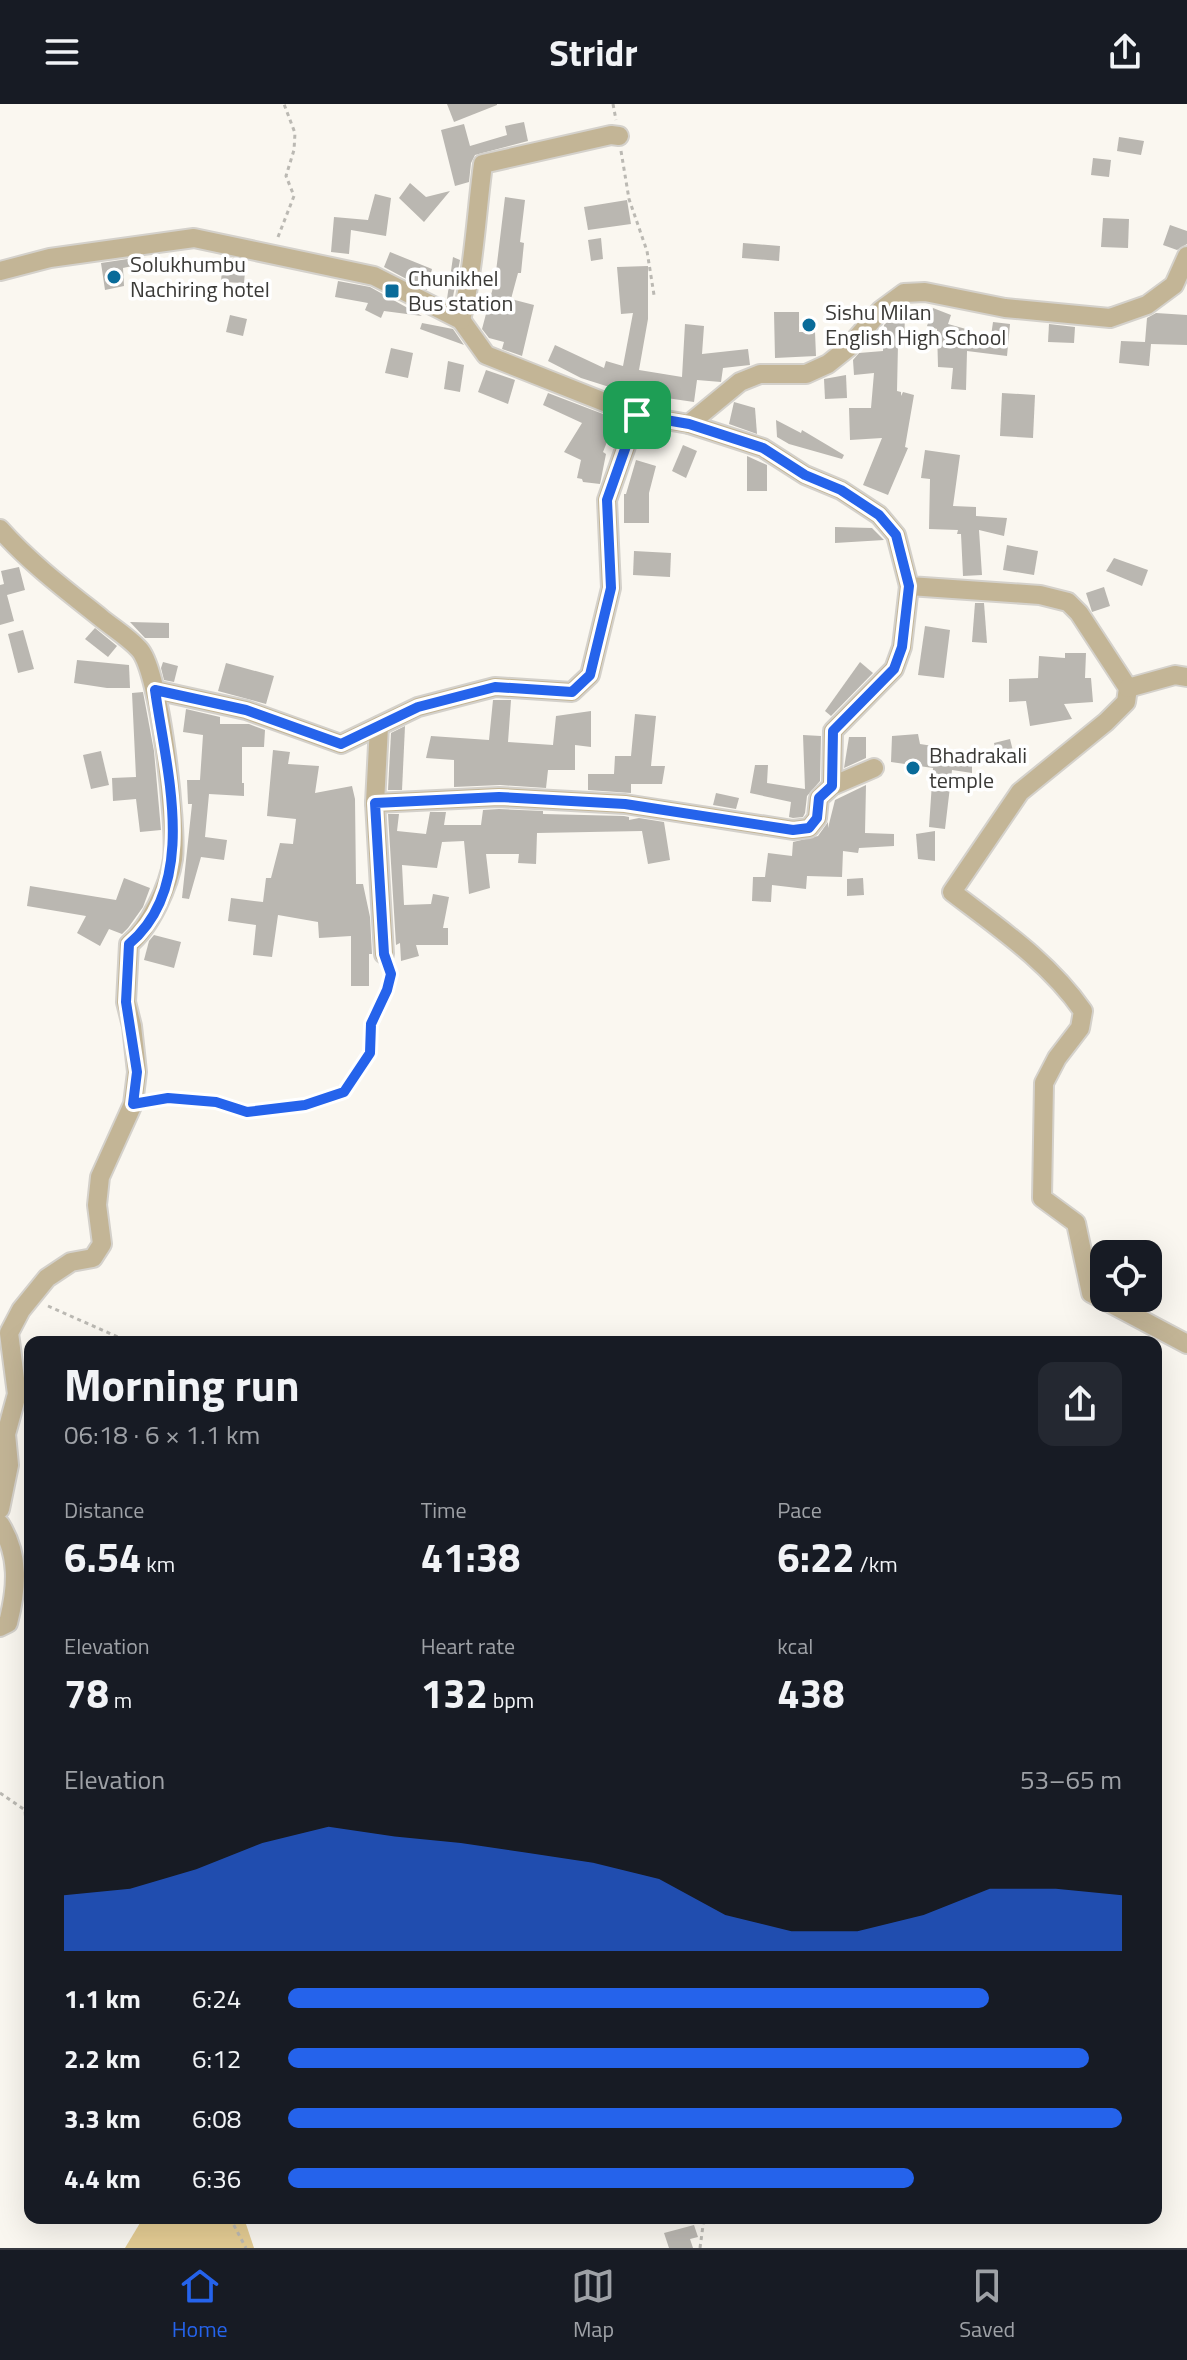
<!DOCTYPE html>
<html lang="en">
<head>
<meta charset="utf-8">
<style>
  :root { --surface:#171b24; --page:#242831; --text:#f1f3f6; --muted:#9ea1a6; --line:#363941; --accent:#2563eb }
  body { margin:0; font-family:"Titillium Web",sans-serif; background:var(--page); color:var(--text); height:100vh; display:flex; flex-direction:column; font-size:30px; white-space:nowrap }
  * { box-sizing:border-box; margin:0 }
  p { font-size:26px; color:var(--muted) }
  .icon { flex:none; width:44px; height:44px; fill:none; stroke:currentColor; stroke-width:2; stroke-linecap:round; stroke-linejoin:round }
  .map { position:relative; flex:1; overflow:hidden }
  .side { position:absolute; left:24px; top:1232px; width:1138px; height:888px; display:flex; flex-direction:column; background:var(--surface); border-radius:16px; box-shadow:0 8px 32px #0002 }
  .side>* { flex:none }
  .tools { position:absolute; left:1090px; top:1136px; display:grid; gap:16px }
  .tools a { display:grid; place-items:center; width:72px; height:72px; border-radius:16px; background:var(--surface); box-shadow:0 8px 32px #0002; font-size:40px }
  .pin { position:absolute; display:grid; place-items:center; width:68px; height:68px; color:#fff; margin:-34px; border-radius:16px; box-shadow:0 4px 12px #0006 }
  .round { display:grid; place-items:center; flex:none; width:84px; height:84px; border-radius:16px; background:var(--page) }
  .overview { display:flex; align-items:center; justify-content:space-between; height:136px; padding:0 40px }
  h1 { font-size:44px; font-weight:700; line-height:60px }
  .figures { display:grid; grid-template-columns:repeat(3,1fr); gap:12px; height:136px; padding:8px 40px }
  .figures div { display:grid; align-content:center }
  .figures b { font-size:40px; font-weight:700 }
  .figures small { font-size:22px; font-weight:400 }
  .figures p { font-size:22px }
  .chart { height:224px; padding:16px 40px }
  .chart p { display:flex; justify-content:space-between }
  .chart svg { width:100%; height:144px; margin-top:8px; fill:var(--accent); opacity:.7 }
  ul { padding:0 40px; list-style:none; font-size:26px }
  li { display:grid; grid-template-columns:128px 96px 1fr; align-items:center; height:60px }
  li i { height:20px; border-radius:10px; background:var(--accent) }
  header { display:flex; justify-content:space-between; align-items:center; height:104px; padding:0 40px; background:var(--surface); font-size:36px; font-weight:700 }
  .menu { display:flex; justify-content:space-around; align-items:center; height:112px; border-top:2px solid var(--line); background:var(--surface); font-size:22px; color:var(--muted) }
  .menu a { display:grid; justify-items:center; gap:4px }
  .menu .current { color:var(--accent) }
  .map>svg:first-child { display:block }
  .green { fill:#e4cc93 }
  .building { fill:#bab7b1 }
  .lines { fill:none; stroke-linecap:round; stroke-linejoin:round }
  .street-casing { stroke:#d4d1cb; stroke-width:22 }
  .path { stroke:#bbb9b3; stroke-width:3; stroke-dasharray:4 4; stroke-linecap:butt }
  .street { stroke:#c3b596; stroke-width:18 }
  .route-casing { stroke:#fff; stroke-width:16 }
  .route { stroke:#2563eb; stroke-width:10 }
  .poi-dot { fill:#096b99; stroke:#fff; stroke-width:3 }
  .labels { text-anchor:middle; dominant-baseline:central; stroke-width:7; stroke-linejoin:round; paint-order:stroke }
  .poi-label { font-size:22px; fill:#3b3a37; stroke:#fff; text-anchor:start }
</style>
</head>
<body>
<header><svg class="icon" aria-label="menu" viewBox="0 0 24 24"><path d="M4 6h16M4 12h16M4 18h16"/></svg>Stridr<svg class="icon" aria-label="share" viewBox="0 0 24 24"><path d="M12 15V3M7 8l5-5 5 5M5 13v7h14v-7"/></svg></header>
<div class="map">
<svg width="1187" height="2144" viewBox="0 0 1187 2144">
  <rect width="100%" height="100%" fill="#faf7f0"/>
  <polygon class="green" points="143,2114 244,2114 254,2144 125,2144"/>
  <g class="building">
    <polygon points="447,0 497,0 497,1 454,18"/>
    <polygon points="524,18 528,37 475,51 471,59 469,78 455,82 441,26 464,20 470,42 507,31 505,22"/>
    <polygon points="1119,33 1144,37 1141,51 1117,47"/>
    <polygon points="1093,54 1111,56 1109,73 1091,71"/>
    <polygon points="410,79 426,93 450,87 424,118 399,94"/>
    <polygon points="375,90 391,94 386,132 351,126 349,150 331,148 334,113 368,116"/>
    <polygon points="505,93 525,96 520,138 524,139 521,169 518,169 511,195 534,201 522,252 502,245 504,238 489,234 482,225 495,176"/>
    <polygon points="627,96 631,120 588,126 584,103"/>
    <polygon points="1103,114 1129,115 1128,144 1101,143"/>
    <polygon points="1170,121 1187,127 1187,140 1177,146 1163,141"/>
    <polygon points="601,134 603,155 591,157 588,136"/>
    <polygon points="743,139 780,142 779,157 742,154"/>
    <polygon points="390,148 432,165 427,186 384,163"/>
    <polygon points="223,152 246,157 244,179 221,178"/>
    <polygon points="141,153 142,160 123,164 124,182 105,186 101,159"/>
    <polygon points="453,153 460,156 452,198 447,195"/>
    <polygon points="648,162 648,215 639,266 682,273 685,220 704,222 702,250 748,245 750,261 723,264 721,278 697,276 694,298 625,288 581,274 548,257 555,241 604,264 606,257 623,262 633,209 621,210 617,163"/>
    <polygon points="338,177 370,183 422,212 384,207 381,214 365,206 368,199 335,193"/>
    <polygon points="933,204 951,211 948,220 991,232 993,218 1010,220 1007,252 967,247 966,286 951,285 953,264 938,263 937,225 927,222"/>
    <polygon points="774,208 799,208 799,228 815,228 816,252 775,254"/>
    <polygon points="1156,209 1187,211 1187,241 1151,240 1149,262 1119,259 1121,237 1145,238 1147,214"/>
    <polygon points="230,211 247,215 243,232 226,228"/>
    <polygon points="893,212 905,212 904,240 898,240 897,287 901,288 901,292 903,288 914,291 905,343 908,344 888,391 863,381 882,334 850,336 849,304 871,304 874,269 854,271 853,256 859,249 883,247 884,221"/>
    <polygon points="422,219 453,225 464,241 420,225"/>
    <polygon points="1049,220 1075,223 1074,239 1048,238"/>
    <polygon points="391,244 413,249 408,274 385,269"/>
    <polygon points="448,257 464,261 460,288 444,285"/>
    <polygon points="486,266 515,276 508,300 478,288"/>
    <polygon points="846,271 847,294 825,295 824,275"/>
    <polygon points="548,289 616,315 603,348 606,350 600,380 583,378 582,375 577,374 581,356 564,348 582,319 543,301"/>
    <polygon points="1002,289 1035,291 1033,334 1000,332"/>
    <polygon points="734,298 755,304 757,330 729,320"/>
    <polygon points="776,316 801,329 802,326 844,351 842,355 789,340 777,333"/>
    <polygon points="683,341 697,347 686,374 672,367"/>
    <polygon points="925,346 960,351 953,402 976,403 976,412 1007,414 1004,432 979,426 982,471 963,472 961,430 957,430 958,426 929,425 930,375 921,374"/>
    <polygon points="747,352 767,361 767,387 747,387"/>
    <polygon points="636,356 656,362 649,389 649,419 624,419 624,390 626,390"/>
    <polygon points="835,423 872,424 884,436 835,439"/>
    <polygon points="1007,441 1038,447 1034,471 1003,466"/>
    <polygon points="634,447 671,449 670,473 633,471"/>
    <polygon points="1114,454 1148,466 1142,482 1106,467"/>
    <polygon points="19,463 25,486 7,491 14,517 0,521 0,481 4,480 1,467"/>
    <polygon points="1104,483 1110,502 1092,508 1086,489"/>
    <polygon points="975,499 984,499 987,539 972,538"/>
    <polygon points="130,518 169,519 169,534 145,534"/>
    <polygon points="925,522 950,526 944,574 918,571"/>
    <polygon points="95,524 117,542 108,553 85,535"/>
    <polygon points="23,526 34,565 18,569 8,530"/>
    <polygon points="1065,549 1086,549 1085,574 1091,574 1093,598 1064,600 1072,615 1030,622 1026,597 1009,598 1009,575 1038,574 1039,552 1065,554"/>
    <polygon points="77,556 129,561 130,584 107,584 74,579"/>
    <polygon points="163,558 178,562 174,578 164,576 161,564"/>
    <polygon points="860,558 873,569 831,612 825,607"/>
    <polygon points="226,559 274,572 266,600 218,587"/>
    <polygon points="143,588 154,647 161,726 140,728 136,695 113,697 112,674 136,673 132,589"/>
    <polygon points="493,596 511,596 508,638 553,641 556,612 591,607 591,643 575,641 575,666 548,666 546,684 500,681 454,683 454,656 426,654 431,632 489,636"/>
    <polygon points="186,605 220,613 220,620 249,620 265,626 264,643 242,643 242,679 244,679 244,692 209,690 205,733 227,736 224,756 201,753 189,795 182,794 192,700 188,700 187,676 200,676 203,631 183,628"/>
    <polygon points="635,610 656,612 651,662 665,662 662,680 631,680 631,689 588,686 588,670 614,670 615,652 631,652"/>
    <polygon points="405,622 402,686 388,686 391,629"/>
    <polygon points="918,630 920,640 933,642 931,650 972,653 972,669 952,666 945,725 929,723 933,664 891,658 892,632"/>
    <polygon points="803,631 821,632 820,677 807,692 805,709 803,713 793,714 789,713 791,698 750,689 755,661 768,661 767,679 805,685"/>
    <polygon points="849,633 866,633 866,654 844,664"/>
    <polygon points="1010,635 1015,655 999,659 994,639"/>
    <polygon points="273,646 290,648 288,660 319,662 315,689 352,682 355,695 356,780 363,780 370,813 372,850 369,850 369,882 351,882 351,832 319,834 318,818 278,811 272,853 253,851 256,821 228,817 231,794 263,798 266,774 271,774 280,739 293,740 296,715 267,712"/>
    <polygon points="101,647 109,681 91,685 83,651"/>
    <polygon points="866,681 865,729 894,730 894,742 859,744 858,749 843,747 842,773 807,772 806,785 772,781 771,798 752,797 753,773 765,773 768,749 792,752 793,738 818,732 828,718 828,724 835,696"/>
    <polygon points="716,689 739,694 736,705 713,701"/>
    <polygon points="499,705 543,707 543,710 624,712 629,713 629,716 639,714 664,718 670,756 648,760 642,727 537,729 536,760 518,759 519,750 486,750 490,784 469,790 464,737 442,738 437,764 402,761 404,801 431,800 433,790 449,793 443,824 448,824 448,841 416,841 419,852 401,857 400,839 396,841 388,710 399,710 397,727 426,730 430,708 446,708 444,721 481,721 483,706"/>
    <polygon points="935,727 935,757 918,755 916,730"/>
    <polygon points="124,774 150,784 143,803 128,824 122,830 109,825 100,842 77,829 86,812 27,802 30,782 116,796"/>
    <polygon points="863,774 864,791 847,792 847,775"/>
    <polygon points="154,831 181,838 174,864 144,856 149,837"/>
    <polygon points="694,2121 698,2133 690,2135 693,2144 669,2144 664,2129"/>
  </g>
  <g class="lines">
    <g class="street-casing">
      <g id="street">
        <polyline points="0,167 50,154 194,134 374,172 461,216 486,251 637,311 689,320 740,278 760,270 806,270 828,260 848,244 881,206 904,189 925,188 1005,204 1110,214 1147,201 1174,181 1187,152"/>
        <path d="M 461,216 C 474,165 476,113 483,60 L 611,31 L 619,32"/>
        <path d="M 689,320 L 763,344 L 805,371 L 841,386 L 879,411 L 896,431 L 909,482 L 1040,491 L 1068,498 L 1079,509 L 1128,584 L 1126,598 L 1106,618 L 1020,688 L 952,788 C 999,824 1049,858 1083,907 L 1080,924 L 1057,954 L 1044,979 L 1042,1094 L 1076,1119 L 1091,1189 L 1187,1240"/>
        <path d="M 0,425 C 30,459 66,486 101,514 C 113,524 128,533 139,545 C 160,567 177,721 173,755 C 169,782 150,823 129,840 L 126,898 L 132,922 L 137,968 L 133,1000 L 100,1073 L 97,1101 L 102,1140 L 93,1154 L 71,1158 L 47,1174 L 21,1206 L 9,1229 L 17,1290 L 6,1330 L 9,1361 L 0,1405"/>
        <polyline points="1128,584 1175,571 1187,573"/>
        <polyline points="155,586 246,606 341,640 418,603 495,583 572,588 590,571 611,484 607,396 637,311"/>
        <polyline points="379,622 375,699 384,850"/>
        <polyline points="832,682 833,627 894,565 902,543 909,482"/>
        <polyline points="375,699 499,693 625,700 793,726 809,724 817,714 819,694 832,682 874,664"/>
        <path d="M 0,1420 C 20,1452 17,1484 8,1519 L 0,1523"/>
      </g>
    </g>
    <g class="path">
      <polyline points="613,0 616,16"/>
      <polyline points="621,47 629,95 647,147 654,191"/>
      <polyline points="278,133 294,92 286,72 294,46 295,29 284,0"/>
      <polyline points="149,998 168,994 216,998 247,1008 305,1001 344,988 370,949 371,920 387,886 391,870 389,864"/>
      <polyline points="48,1202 129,1238"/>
      <polyline points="0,1689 25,1706 26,1721 30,1726"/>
      <polyline points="230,2114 246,2144"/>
      <polyline points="700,2144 704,2114"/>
    </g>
    <use href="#street" class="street"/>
  </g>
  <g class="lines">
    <g class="route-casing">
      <path id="route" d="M 637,311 L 689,320 L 763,344 L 805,371 L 841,386 L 879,411 L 896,431 L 909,482 L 902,543 L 894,565 L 833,627 L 832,682 L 819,694 L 817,714 L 809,724 L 793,726 L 625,700 L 499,693 L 375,699 L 384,850 L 391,870 L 387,886 L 371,920 L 370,949 L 344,988 L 305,1001 L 247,1008 L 216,998 L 168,994 L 133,1000 L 137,968 L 126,898 L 129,840 C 200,780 166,665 155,586 L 246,606 L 341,640 L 418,603 L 495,583 L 572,588 L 590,571 L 611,484 L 607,396 Z"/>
    </g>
    <use href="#route" class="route"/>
  </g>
  <g class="poi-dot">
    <circle cx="114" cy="173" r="8"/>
    <rect x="384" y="179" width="16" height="16" rx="4"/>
    <circle cx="809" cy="221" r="8"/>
    <circle cx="913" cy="664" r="8"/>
  </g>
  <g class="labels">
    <g class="poi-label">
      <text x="130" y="160">Solukhumbu<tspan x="130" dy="25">Nachiring hotel</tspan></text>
      <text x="408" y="174">Chunikhel<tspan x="408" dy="25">Bus station</tspan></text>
      <text x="825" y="208">Sishu Milan<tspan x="825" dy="25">English High School</tspan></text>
      <text x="929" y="651">Bhadrakali<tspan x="929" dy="25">temple</tspan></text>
    </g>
  </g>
</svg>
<div class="tools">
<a><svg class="icon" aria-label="locate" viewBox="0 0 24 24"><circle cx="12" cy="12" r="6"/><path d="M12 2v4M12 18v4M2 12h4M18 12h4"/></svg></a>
</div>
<div class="pin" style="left:637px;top:311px;background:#1e9e55"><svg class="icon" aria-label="arrive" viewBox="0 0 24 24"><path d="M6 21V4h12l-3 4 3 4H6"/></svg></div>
<section class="side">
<div class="overview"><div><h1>Morning run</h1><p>06:18 · 6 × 1.1 km</p></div><a class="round"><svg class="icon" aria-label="share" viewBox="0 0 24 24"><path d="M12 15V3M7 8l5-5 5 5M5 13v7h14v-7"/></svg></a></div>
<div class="figures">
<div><p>Distance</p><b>6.54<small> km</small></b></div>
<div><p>Time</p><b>41:38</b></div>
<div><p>Pace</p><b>6:22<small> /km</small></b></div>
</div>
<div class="figures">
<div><p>Elevation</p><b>78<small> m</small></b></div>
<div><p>Heart rate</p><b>132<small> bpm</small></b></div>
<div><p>kcal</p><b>438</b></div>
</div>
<div class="chart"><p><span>Elevation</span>53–65 m</p>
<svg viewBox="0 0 160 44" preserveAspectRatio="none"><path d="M0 44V27L10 25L20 19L30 11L40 6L50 9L60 11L70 14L80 17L90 22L100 33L110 38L120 38L130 33L140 25L150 25L160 27V44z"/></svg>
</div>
<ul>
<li><b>1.1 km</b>6:24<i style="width:84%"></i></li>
<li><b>2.2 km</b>6:12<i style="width:96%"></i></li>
<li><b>3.3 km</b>6:08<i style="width:100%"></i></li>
<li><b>4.4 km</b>6:36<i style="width:75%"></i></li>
</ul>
</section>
</div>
<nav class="menu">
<a class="current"><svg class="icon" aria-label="home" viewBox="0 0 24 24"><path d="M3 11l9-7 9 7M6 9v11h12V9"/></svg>Home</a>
<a><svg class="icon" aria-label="map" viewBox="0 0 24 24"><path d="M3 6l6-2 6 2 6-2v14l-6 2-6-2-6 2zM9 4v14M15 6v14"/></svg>Map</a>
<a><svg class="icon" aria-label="saved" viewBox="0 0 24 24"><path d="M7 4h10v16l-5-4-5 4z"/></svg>Saved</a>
</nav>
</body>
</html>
